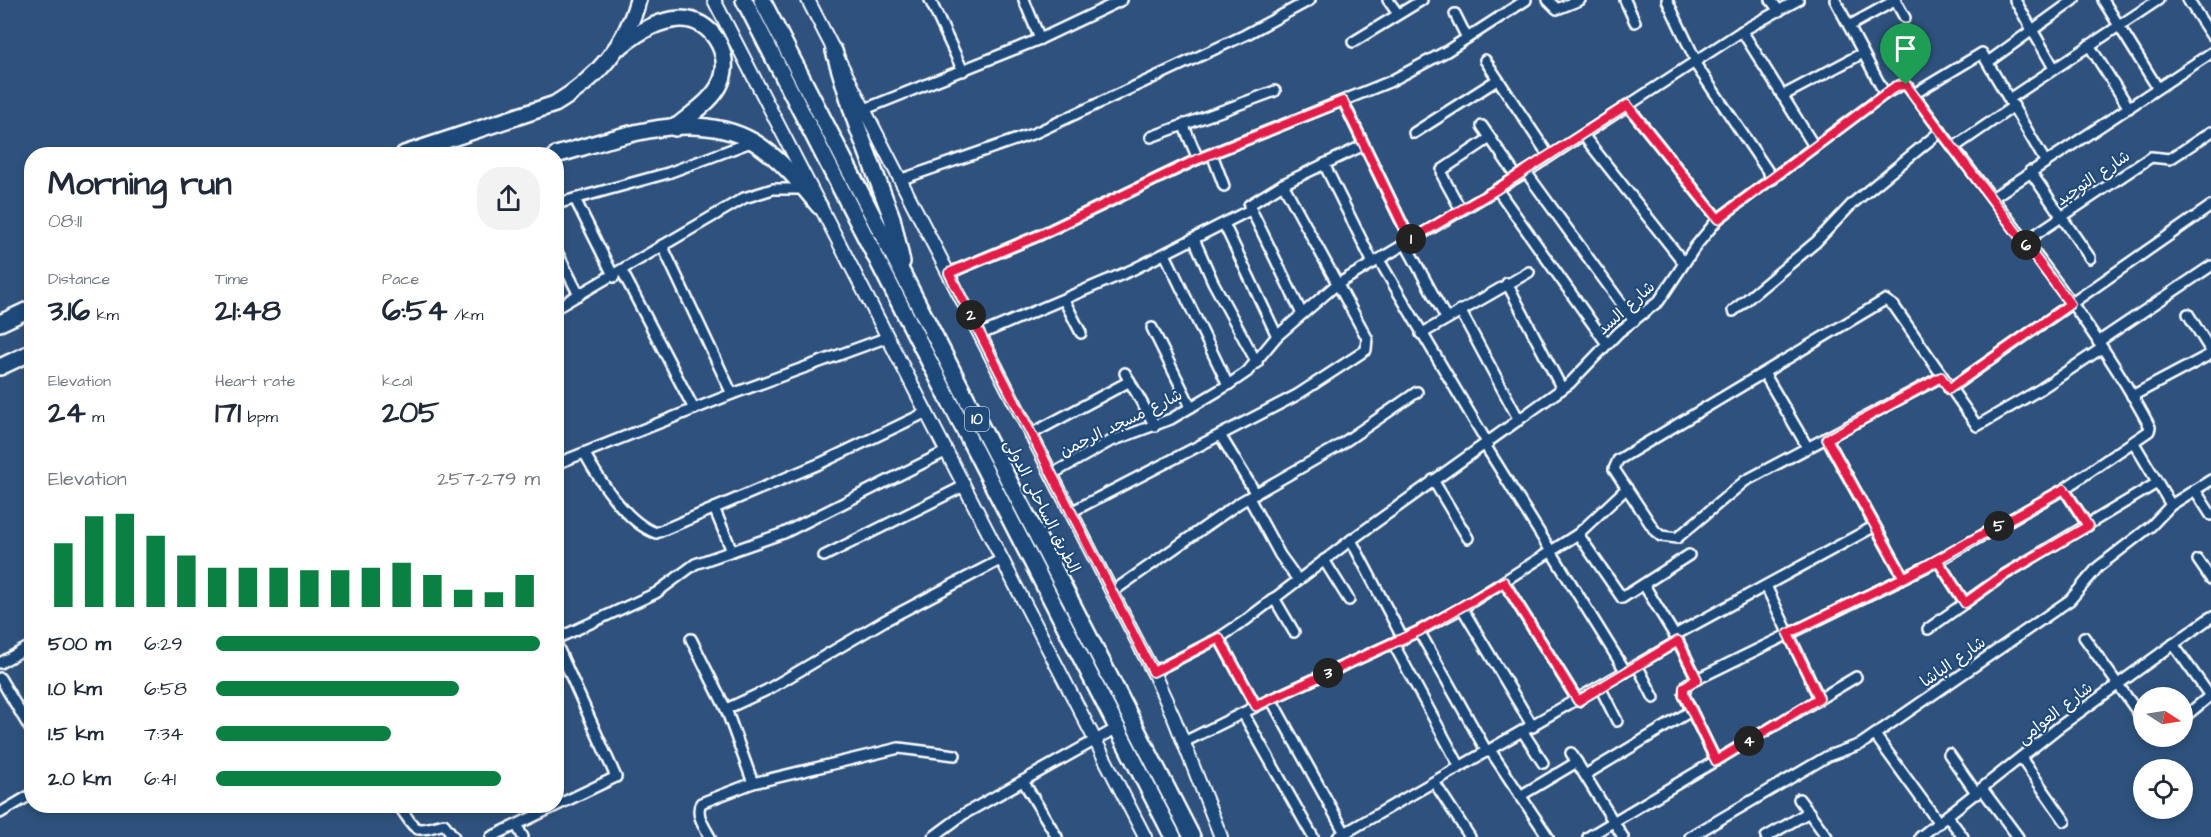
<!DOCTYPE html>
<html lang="en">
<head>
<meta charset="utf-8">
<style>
  :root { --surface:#fff; --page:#f2f2f3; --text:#1f2937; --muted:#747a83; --accent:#0b8043 }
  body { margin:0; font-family:"Architects Daughter","Playpen Sans Arabic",sans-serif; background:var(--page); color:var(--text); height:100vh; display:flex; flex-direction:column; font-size:22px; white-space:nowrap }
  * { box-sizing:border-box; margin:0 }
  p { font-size:20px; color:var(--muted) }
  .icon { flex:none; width:33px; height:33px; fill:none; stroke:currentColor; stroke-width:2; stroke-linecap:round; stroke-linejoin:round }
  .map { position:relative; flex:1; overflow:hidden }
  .sheet { position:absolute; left:24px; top:147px; width:540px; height:666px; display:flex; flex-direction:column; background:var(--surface); border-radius:24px; box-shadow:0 3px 9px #0003 }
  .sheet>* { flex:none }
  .needle { width:39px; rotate:102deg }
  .controls { position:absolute; left:2133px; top:687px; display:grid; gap:12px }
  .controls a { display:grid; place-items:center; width:60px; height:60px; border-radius:50%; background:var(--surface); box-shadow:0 3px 9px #0003; font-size:30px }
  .pin { position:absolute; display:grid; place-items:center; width:51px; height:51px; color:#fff; margin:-62px -26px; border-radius:50% 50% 50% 0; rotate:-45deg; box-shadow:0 0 6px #0007 }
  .pin .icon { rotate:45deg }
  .km { position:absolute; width:30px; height:30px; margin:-15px; border-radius:50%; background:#222; color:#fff; font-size:16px; line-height:30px; text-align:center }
  .round { display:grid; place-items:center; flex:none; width:63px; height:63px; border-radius:24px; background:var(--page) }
  .overview { display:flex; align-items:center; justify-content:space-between; height:102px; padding:0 24px }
  h1 { font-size:33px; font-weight:700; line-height:45px }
  .metrics { display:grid; grid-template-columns:repeat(3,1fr); gap:9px; height:102px; padding:6px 24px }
  .metrics div { display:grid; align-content:center }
  .metrics b { font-size:30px; font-weight:700 }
  .metrics small { font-size:16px; font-weight:400 }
  .metrics p { font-size:16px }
  .chart { height:168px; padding:12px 24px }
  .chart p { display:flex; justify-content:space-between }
  .chart svg { width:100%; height:108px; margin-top:6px; stroke:var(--accent); stroke-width:6 }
  ul { padding:0 24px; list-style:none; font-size:20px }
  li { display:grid; grid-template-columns:96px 72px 1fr; align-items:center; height:45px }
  li i { height:15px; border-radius:8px; background:var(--accent) }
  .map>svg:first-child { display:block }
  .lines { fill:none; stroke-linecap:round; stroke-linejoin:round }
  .minor-casing { stroke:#fff; stroke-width:14 }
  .tertiary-casing { stroke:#fff; stroke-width:16 }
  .primary-casing { stroke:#fff; stroke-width:20 }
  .trunk-casing { stroke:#fff; stroke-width:20 }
  .minor { stroke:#1f4a7a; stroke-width:9 }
  .tertiary { stroke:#1f4a7a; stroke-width:12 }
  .primary { stroke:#1f4a7a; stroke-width:15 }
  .trunk { stroke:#1f4a7a; stroke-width:15 }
  .route-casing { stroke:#fff; stroke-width:12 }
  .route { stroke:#e11d48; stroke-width:8 }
  .labels { text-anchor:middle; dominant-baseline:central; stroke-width:4.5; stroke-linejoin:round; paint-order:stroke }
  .shield { fill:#1f4a7a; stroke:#bcc9d7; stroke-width:1.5 }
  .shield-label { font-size:15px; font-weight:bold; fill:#fff }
  .street-label { font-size:16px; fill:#fff; stroke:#1f4a7a }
</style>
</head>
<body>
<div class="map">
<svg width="2211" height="837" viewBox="0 0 2211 837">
  <rect width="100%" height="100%" fill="#2e527d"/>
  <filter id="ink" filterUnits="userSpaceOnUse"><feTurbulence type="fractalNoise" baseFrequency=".0167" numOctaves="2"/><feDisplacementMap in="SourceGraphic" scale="12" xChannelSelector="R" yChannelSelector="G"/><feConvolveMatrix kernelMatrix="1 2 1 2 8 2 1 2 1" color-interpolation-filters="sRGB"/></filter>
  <g filter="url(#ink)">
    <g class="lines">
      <g class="minor-casing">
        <g id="minor">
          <polyline points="930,0 963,71"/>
          <polyline points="1024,0 1040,39"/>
          <polyline points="1388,0 1398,14"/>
          <polyline points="1548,0 1557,9 1580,0"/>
          <polyline points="1625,0 1635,22"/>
          <polyline points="1667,0 1696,61"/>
          <polyline points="1771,0 1779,11"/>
          <polyline points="1835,0 1885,94"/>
          <polyline points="1895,0 1905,18"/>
          <polyline points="2015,0 2054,68"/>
          <polyline points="2103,0 2157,87"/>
          <polyline points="2188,0 2211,35"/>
          <polyline points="1455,14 1467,38"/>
          <polyline points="1849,26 1896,0"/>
          <polyline points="1742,31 1814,146"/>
          <polyline points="1353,42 1422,0"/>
          <polyline points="2089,45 2129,108"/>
          <polyline points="1485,60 1549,156"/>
          <polyline points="1694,62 1773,179"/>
          <polyline points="1988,62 2074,0"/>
          <polyline points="1914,94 1982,53 2045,161"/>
          <polyline points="1782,96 1863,53"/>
          <polyline points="2009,99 2158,0"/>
          <polyline points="1343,101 1410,240"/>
          <polyline points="1627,105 1718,219"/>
          <polyline points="865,109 1040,39 1122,0"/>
          <polyline points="1183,124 1198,159"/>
          <polyline points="1482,126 1517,177"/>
          <polyline points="1414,133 1497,80"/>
          <polyline points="1583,135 1684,263"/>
          <polyline points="1151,137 1275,91"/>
          <polyline points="1953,148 2014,106"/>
          <polyline points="1212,154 1224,186"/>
          <polyline points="1324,164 1373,263"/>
          <polyline points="2030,171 2090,258"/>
          <polyline points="1526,172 1634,321"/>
          <polyline points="902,179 1035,133 1245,35 1310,0"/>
          <polyline points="1497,189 1607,344"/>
          <polyline points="1992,198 2211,53"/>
          <polyline points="575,199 614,277"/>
          <polyline points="556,204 668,173 751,142"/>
          <polyline points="1461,210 1443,177 1442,170 1490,138"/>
          <polyline points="1224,224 1277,336"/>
          <polyline points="1194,239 1213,282 1257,363"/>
          <polyline points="2024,242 2151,157 2170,159 2211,132"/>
          <polyline points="1405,243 1446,318"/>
          <polyline points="662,245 732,394"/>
          <polyline points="556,250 579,295"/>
          <polyline points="1165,254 1228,385"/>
          <polyline points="1379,260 1488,444"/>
          <polyline points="622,271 694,409"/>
          <polyline points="949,273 1040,235 1198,159 1389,82 1447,51 1526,0"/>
          <polyline points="1507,283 1562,389"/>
          <polyline points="1064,300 1081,333"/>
          <polyline points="556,308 744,198 773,189 805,189"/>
          <polyline points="1460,310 1519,420"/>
          <polyline points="1733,311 1816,242 1853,203 1941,131"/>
          <polyline points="1302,314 1249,205 1283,184 1364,145"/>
          <polyline points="2188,314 2211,351"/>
          <polyline points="1152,328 1191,407"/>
          <polyline points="981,334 1132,270 1250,210"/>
          <polyline points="1421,334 1529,272"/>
          <polyline points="2098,342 2211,266"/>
          <polyline points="1125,373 1155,426"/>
          <polyline points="1764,373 1808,448"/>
          <polyline points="1941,377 1745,481 1677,538 1661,536 1655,531 1614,469 1618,460 1885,300 1894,306 1977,426 2039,390 2102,348"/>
          <polyline points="1949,389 2211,206"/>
          <polyline points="2132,396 2211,354"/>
          <polyline points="1031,434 1130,381"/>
          <polyline points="1220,435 1256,494"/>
          <polyline points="1827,439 1904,578"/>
          <polyline points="2134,443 2171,505"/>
          <polyline points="1485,445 1626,672"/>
          <path d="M 585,454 C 599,480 627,523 656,533 L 821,463 L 927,412"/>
          <polyline points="556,464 732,394 888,337"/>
          <polyline points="1052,474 1109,442 1171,419 1228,385 1247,372 1277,336 1336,285 1526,172 1742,31 1798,0"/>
          <polyline points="1433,480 1468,538"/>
          <polyline points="2064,489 2088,526"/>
          <polyline points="2195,490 2211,515"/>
          <polyline points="1249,498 1280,555 1298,580"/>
          <polyline points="714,508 732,551"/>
          <polyline points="1071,512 1297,395 1366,350 1367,338 1283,184"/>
          <polyline points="1578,534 1622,598 1689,555"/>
          <polyline points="1351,540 1403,639"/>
          <polyline points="824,556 964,486"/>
          <polyline points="1324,560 1349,600"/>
          <polyline points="2198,560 2211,579"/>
          <polyline points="1938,561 1965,603"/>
          <polyline points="1504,582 1578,701"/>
          <polyline points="1644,585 1678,641 1697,679"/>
          <polyline points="1766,586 1819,698"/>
          <polyline points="1112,592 1239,503 1337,447 1417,392"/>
          <polyline points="1274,598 1294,632"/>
          <polyline points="1462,608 1533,727"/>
          <polyline points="1928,629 2004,575 2157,483"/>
          <polyline points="1419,631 1487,752"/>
          <polyline points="1675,635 1875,526"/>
          <polyline points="2084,637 2144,721"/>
          <polyline points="1219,638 1256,706"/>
          <polyline points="556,639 656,593 695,564 784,533 947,451"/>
          <polyline points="691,639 726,709 753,783"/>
          <polyline points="1393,643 1460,767"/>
          <polyline points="2173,644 2210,696"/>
          <polyline points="0,663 32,645"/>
          <polyline points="1637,665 1654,698"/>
          <path d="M 1153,672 L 1219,638 L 1246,620 L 1351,540 L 1570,383 L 1619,332 L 1659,301 L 1695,247 L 1718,219 L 1885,94 L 1903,84 L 1909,88 C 1989,200 2085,305 2150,427 L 2149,431 L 2064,489 L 1938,561 L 1687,684 L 1684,695 L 1716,761"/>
          <polyline points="0,678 32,732"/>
          <polyline points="1600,687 1617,721"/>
          <polyline points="1271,699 1345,833"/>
          <polyline points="726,709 767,690 884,621 1002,559"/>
          <polyline points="1243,713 1313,837"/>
          <polyline points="2182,719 2211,695"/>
          <polyline points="1523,732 1543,763"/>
          <polyline points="1875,735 1939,823"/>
          <polyline points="2157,736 2160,736"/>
          <polyline points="1184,742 1271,699 1419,631 1462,608 1578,534 1627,488"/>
          <polyline points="1490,750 1548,837"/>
          <polyline points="1571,753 1623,837"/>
          <polyline points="1949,754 1977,794"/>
          <polyline points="2021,758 2065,821"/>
          <polyline points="1585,775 1691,711"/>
          <polyline points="1023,781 1057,837"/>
          <polyline points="1434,782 1470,837"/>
          <polyline points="1983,790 2018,837"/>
          <polyline points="1520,796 1577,762"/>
          <polyline points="1799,799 1827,837"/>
          <path d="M 399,806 C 418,832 412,833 444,824 L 454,837"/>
          <polyline points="0,813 32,794"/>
          <polyline points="1948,817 1963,837"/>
          <polyline points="517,826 523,837"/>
          <polyline points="491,837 616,777 556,643"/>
          <path d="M 710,837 C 704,826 695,814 701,803 L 753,783 L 899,748 L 955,755"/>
          <polyline points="933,837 964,814 1117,728"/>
          <polyline points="1338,837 1678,641"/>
          <polyline points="1588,837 1856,677"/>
          <polyline points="1690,837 1828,756 1861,744 2070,600 2098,567 2151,526 2171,505 2211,480"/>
          <polyline points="1766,837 1809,812"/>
          <polyline points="1920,837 2059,727 2211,617"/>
        </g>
      </g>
      <g class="tertiary-casing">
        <g id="tertiary">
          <polyline points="714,0 1145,837"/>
          <polyline points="808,0 1153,672 1174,718 1221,837"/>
        </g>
      </g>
      <g class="primary-casing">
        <g id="primary">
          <path d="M 621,46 C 637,33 659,20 680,19 C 711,18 733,54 721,82 C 713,101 691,114 675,128"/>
          <path d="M 404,154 L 555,104 C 595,80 626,46 638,0"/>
          <path d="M 556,155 C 617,138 693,107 754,142 C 779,157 801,184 819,206"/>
          <polyline points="0,323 32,308"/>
          <polyline points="0,367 32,352"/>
        </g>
      </g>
      <g class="trunk-casing">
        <g id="trunk">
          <polyline points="744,0 1173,837"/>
          <polyline points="762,0 1192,837"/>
          <polyline points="834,51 856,123 892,218 902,262"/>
        </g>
      </g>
      <use href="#minor" class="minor"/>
      <use href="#tertiary" class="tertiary"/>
      <use href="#primary" class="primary"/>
      <use href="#trunk" class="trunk"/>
    </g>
  </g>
  <g class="lines" filter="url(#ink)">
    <g class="route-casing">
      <path id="route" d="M 1906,85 L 1896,86 L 1718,219 L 1627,105 L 1497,189 L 1410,240 L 1343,101 L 1198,159 L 1040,235 L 949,273 L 1153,672 L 1219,638 L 1256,706 L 1419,631 L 1504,582 L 1578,701 L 1678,641 L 1697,679 L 1684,687 L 1684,695 L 1716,761 L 1819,698 L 1788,634 C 1838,609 1888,585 1938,561 L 1965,603 L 2004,575 L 2088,526 L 2064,489 L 1904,578 L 1827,439 L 1941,377 L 1949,389 L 2070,304 L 1906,85"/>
    </g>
    <use href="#route" class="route"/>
  </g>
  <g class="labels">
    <rect class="shield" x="965" y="407" width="24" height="24" rx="4.5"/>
    <g class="shield-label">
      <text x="977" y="419">10</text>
    </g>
    <g class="street-label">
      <text transform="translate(2093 178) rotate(-34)">شارع التوحيد</text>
      <text transform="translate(1626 308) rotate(-42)">شارع السد</text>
      <text transform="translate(1121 423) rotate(-26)">شارع مسجد الرحمن</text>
      <text transform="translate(1042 506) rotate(63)">الطريق الساحلى الدولى</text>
      <text transform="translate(1953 662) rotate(-35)">شارع الباشا</text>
      <text transform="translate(2055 713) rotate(-38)">شارع العوامى</text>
    </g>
  </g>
</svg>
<div class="controls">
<a><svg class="needle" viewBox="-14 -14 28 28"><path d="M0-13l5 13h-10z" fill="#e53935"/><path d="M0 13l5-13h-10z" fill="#747a83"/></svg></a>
<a><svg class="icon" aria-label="locate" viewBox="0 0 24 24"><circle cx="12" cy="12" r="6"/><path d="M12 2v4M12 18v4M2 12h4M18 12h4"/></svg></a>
</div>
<div class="pin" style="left:1906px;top:85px;background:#1e9e55"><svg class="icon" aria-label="arrive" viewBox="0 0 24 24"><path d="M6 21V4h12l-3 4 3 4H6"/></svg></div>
<b class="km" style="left:1411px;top:239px">1</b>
<b class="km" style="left:971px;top:315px">2</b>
<b class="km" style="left:1328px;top:673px">3</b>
<b class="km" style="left:1749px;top:741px">4</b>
<b class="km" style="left:1999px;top:526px">5</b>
<b class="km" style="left:2026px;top:245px">6</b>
<section class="sheet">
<div class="overview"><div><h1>Morning run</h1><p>08:11</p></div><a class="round"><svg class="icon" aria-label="share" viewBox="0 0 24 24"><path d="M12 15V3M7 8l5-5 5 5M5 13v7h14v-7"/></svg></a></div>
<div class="metrics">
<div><p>Distance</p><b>3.16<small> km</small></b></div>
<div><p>Time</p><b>21:48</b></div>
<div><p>Pace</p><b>6:54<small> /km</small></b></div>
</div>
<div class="metrics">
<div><p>Elevation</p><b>24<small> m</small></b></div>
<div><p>Heart rate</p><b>171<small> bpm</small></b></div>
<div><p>kcal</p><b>205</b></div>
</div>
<div class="chart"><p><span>Elevation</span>257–279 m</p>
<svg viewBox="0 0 160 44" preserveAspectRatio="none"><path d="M5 44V18M15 44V7M25 44V6M35 44V15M45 44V23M55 44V28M65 44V28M75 44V28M85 44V29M95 44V29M105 44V28M115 44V26M125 44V31M135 44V37M145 44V38M155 44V31"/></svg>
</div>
<ul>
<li><b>500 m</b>6:29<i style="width:100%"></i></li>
<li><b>1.0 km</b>6:58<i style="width:75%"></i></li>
<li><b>1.5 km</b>7:34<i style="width:54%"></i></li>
<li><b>2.0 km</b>6:41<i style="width:88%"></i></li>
</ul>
</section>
</div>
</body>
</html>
